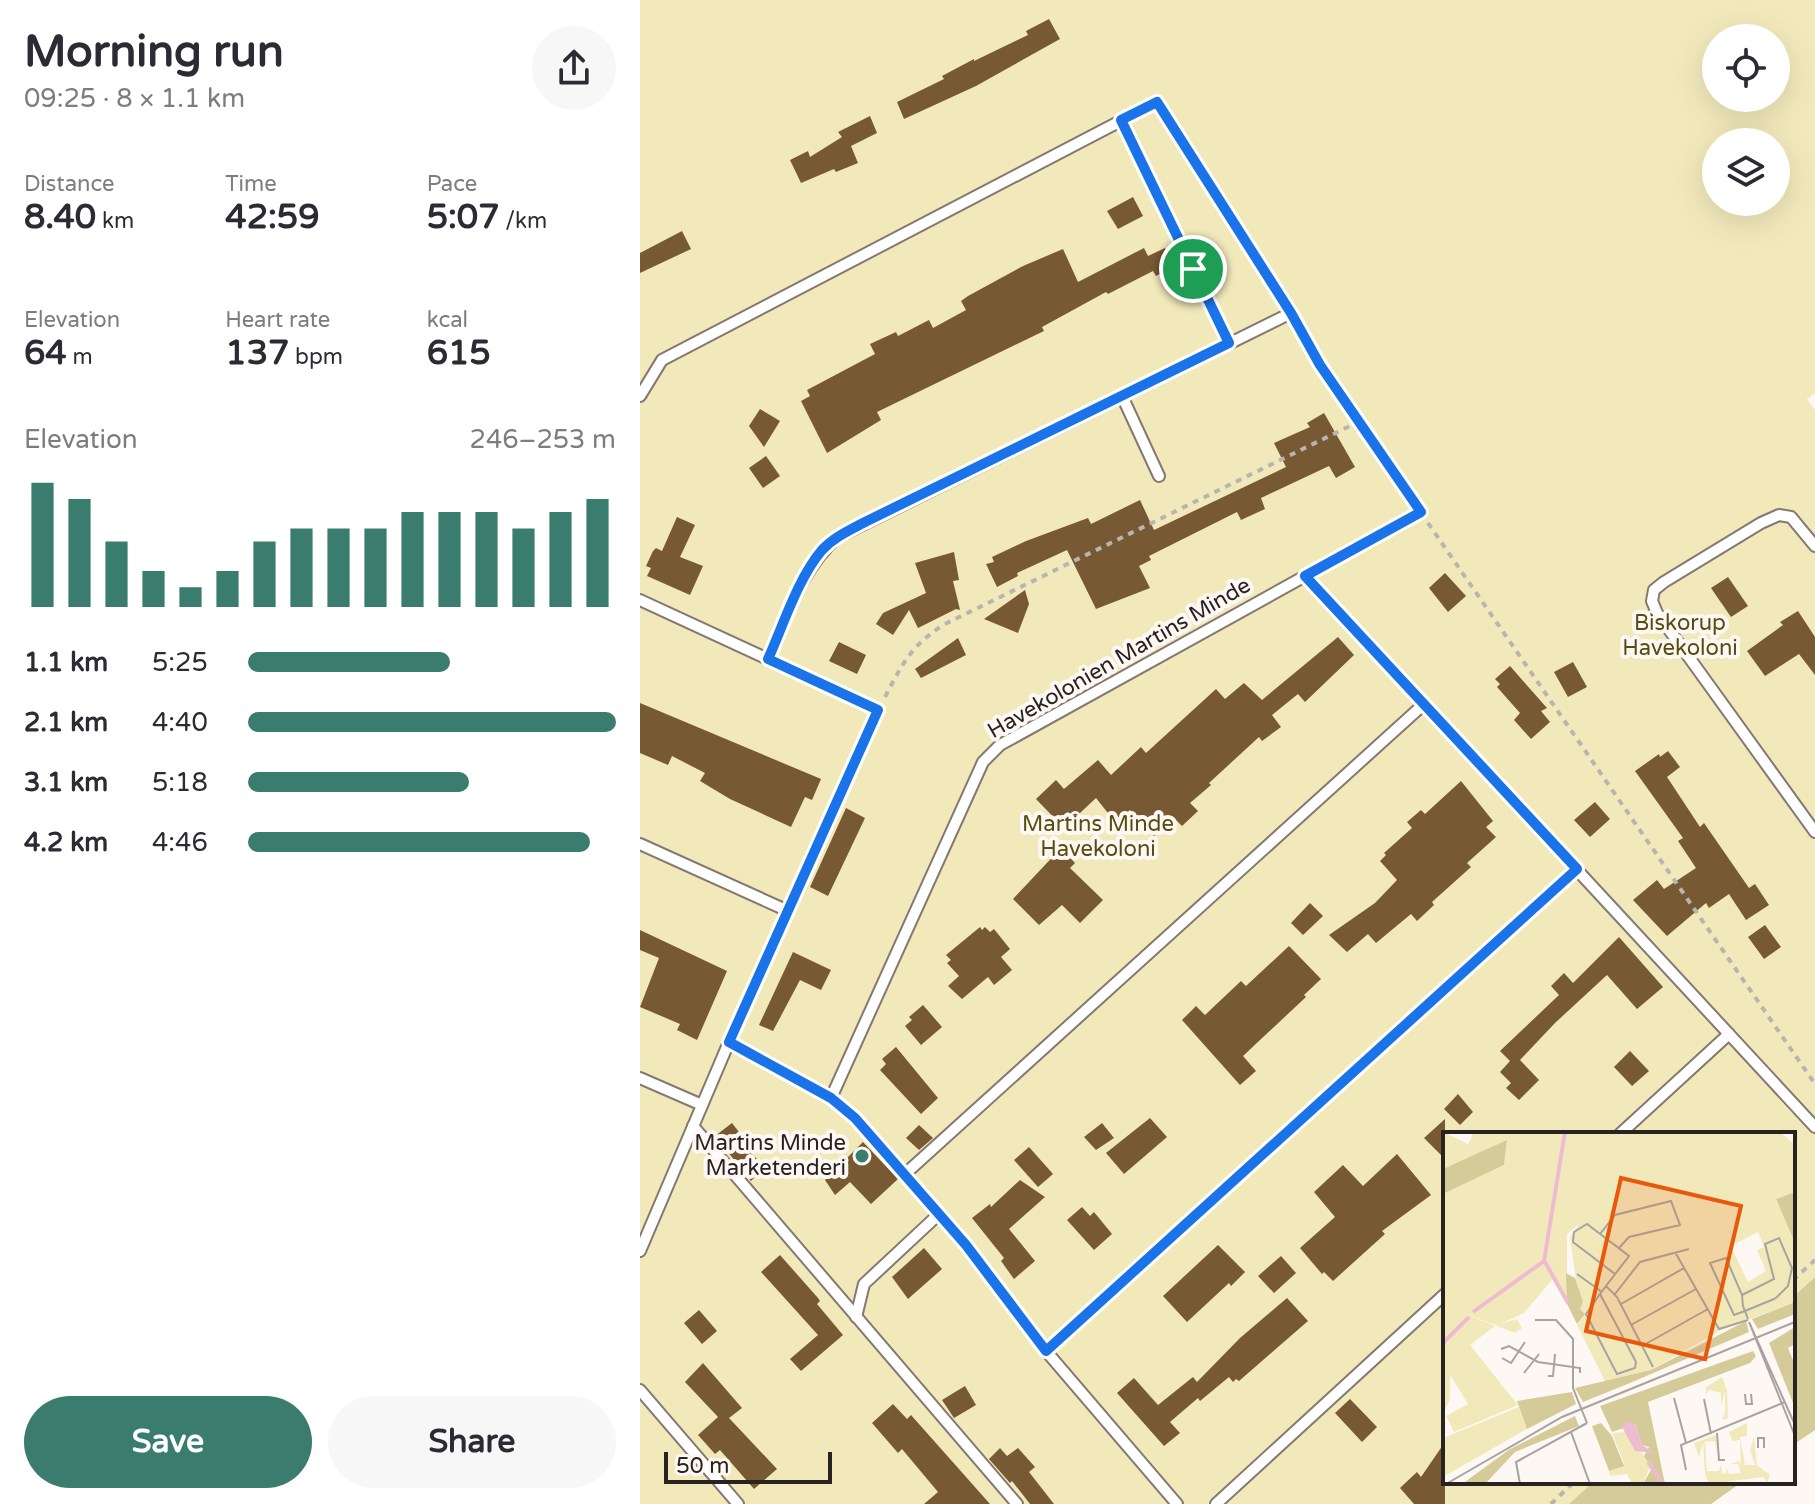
<!DOCTYPE html>
<html lang="en">
<head>
<meta charset="utf-8">
<style>
  :root { --surface:#fff; --page:#f7f7f7; --text:#2b2b33; --muted:#7c7c81; --accent:#3a7d6f }
  body { margin:0; font-family:"Varela Round",sans-serif; background:var(--page); color:var(--text); height:100vh; display:flex; flex-direction:column; font-size:30px; white-space:nowrap }
  * { box-sizing:border-box; margin:0 }
  p { font-size:26px; color:var(--muted) }
  .icon { flex:none; width:44px; height:44px; fill:none; stroke:currentColor; stroke-width:2; stroke-linecap:round; stroke-linejoin:round }
  .map { position:relative; flex:1; overflow:hidden }
  .details { display:flex; flex-direction:column; background:var(--surface); width:640px }
  .details>* { flex:none }
  .buttons { position:absolute; left:1062px; top:24px; display:grid; gap:16px }
  .buttons a { display:grid; place-items:center; width:88px; height:88px; border-radius:50%; background:var(--surface); box-shadow:0 8px 32px #0002; font-size:40px }
  .scale { position:absolute; left:24px; bottom:20px; width:168px; box-sizing:border-box; padding-left:8px; border:4px solid #282321; border-top:0; font-size:22px; line-height:28px; white-space:nowrap; color:#282321; -webkit-text-stroke:6px #fef8f5; paint-order:stroke }
  .pin { position:absolute; display:grid; place-items:center; width:68px; height:68px; color:#fff; margin:-34px; border:4px solid #fff; border-radius:50%; box-shadow:0 2px 8px #0007 }
  .round { display:grid; place-items:center; flex:none; width:84px; height:84px; border-radius:42px; background:var(--page) }
  .overview { display:flex; align-items:center; justify-content:space-between; height:136px; padding:0 24px }
  h1 { font-size:44px; font-weight:800; line-height:60px }
  .figures { display:grid; grid-template-columns:repeat(3,1fr); gap:12px; height:136px; padding:8px 24px }
  .figures div { display:grid; align-content:center }
  .figures b { font-size:34px; font-weight:800 }
  .figures small { font-size:22px; font-weight:400 }
  .figures p { font-size:22px }
  .chart { height:224px; padding:16px 24px }
  .chart p { display:flex; justify-content:space-between }
  .chart svg { width:100%; height:144px; margin-top:8px; stroke:var(--accent); stroke-width:6 }
  .button { display:flex; gap:16px; margin-top:auto; padding:16px 24px }
  .button a { flex:1; height:92px; border-radius:48px; background:var(--accent); color:#fff; font-size:32px; font-weight:800; line-height:92px; text-align:center }
  .button a+a { background:var(--page); color:var(--text) }
  ul { padding:0 24px; list-style:none; font-size:26px }
  li { display:grid; grid-template-columns:128px 96px 1fr; align-items:center; height:60px }
  li i { height:20px; border-radius:10px; background:var(--accent) }
  main { display:flex; flex:1; min-height:0 }
  .map>svg:first-child { display:block }
  .green { fill:#f2e9bb; fill-rule:evenodd }
  .forest { fill:#d5cb99 }
  .building { fill:#775933 }
  .lines { fill:none; stroke-linecap:round; stroke-linejoin:round }
  .service-casing { stroke:#857872; stroke-width:14 }
  .path { stroke:#b9b4b1; stroke-width:4; stroke-dasharray:6 6; stroke-linecap:butt }
  .service { stroke:#fff; stroke-width:10 }
  .route-casing { stroke:#fff; stroke-width:16 }
  .route { stroke:#1a73e8; stroke-width:10 }
  .poi-dot { fill:#3a7d6f; stroke:#fef8f5; stroke-width:3 }
  .labels { text-anchor:middle; dominant-baseline:central; stroke-width:8; stroke-linejoin:round; paint-order:stroke }
  .park-label { font-size:22px; fill:#584c11; stroke:#fef8f5 }
  .street-label { font-size:22px; fill:#282321; stroke:#fef8f5 }
  .poi-label { font-size:22px; fill:#282321; stroke:#fef8f5; text-anchor:end }
  .inset-river { fill:none; stroke:#efbbd1; stroke-width:4 }
  .inset-road { fill:none; stroke:#a8a3a0; stroke-width:2 }
  .view { fill:#e8590c; fill-opacity:0.15; stroke:#e8590c; stroke-width:4 }
  .inset-edge { fill:none; stroke:#282321; stroke-width:4 }
</style>
</head>
<body>
<main>
<section class="details">
<div class="overview"><div><h1>Morning run</h1><p>09:25 · 8 × 1.1 km</p></div><a class="round"><svg class="icon" aria-label="share" viewBox="0 0 24 24"><path d="M12 15V3M7 8l5-5 5 5M5 13v7h14v-7"/></svg></a></div>
<div class="figures">
<div><p>Distance</p><b>8.40<small> km</small></b></div>
<div><p>Time</p><b>42:59</b></div>
<div><p>Pace</p><b>5:07<small> /km</small></b></div>
</div>
<div class="figures">
<div><p>Elevation</p><b>64<small> m</small></b></div>
<div><p>Heart rate</p><b>137<small> bpm</small></b></div>
<div><p>kcal</p><b>615</b></div>
</div>
<div class="chart"><p><span>Elevation</span>246–253 m</p>
<svg viewBox="0 0 160 44" preserveAspectRatio="none"><path d="M5 44V6M15 44V11M25 44V24M35 44V33M45 44V38M55 44V33M65 44V24M75 44V20M85 44V20M95 44V20M105 44V15M115 44V15M125 44V15M135 44V20M145 44V15M155 44V11"/></svg>
</div>
<ul>
<li><b>1.1 km</b>5:25<i style="width:55%"></i></li>
<li><b>2.1 km</b>4:40<i style="width:100%"></i></li>
<li><b>3.1 km</b>5:18<i style="width:60%"></i></li>
<li><b>4.2 km</b>4:46<i style="width:93%"></i></li>
</ul>
<div class="button"><a>Save</a><a>Share</a></div>
</section>
<div class="map">
<svg width="1175" height="1504" viewBox="0 0 1175 1504">
  <rect width="100%" height="100%" fill="#fef8f5"/>
  <path class="green" d="M 0,0 L 1175,0 L 1175,393 L 1167,399 L 1175,410 L 1175,1277 L 1153,1297 L 1153,1134 L 805,1134 L 805,1482 L 953,1482 L 929,1504 L 0,1504 ZM 1076,38 L 1136,38 L 1136,98 L 1076,98 ZM 1076,142 L 1136,142 L 1136,202 L 1076,202 Z"/>
  <g class="forest">
    <polygon points="1175,1277 1175,1430 1153,1445 1153,1297"/>
    <polygon points="953,1482 1102,1482 1071,1504 929,1504"/>
  </g>
  <g class="building">
    <polygon points="409,19 420,39 336,86 264,119 257,102 304,79 302,76 334,59 334,61 388,35 386,31"/>
    <polygon points="230,116 237,133 211,146 218,163 196,172 194,169 161,183 150,160 168,151 170,157 202,137 198,132"/>
    <polygon points="493,197 503,216 478,229 467,211"/>
    <polygon points="42,231 51,249 0,273 0,253"/>
    <polygon points="504,248 508,256 525,248 534,267 516,276 513,271 468,294 466,292 402,327 404,331 237,412 241,420 187,453 161,401 170,396 167,390 235,354 230,344 256,332 258,336 289,320 293,328 326,310 321,301 328,296 383,266 423,249 438,282"/>
    <polygon points="120,409 140,421 124,447 109,426"/>
    <polygon points="684,413 715,467 696,478 689,466 621,498 625,509 601,520 597,512 509,556 511,560 499,566 510,588 456,609 427,550 377,573 378,576 357,587 346,564 354,562 352,557 386,541 448,518 451,524 500,500 514,530 646,467 634,443 670,427 667,423"/>
    <polygon points="126,456 140,476 123,488 109,468"/>
    <polygon points="37,517 55,525 40,557 63,566 50,595 7,576 11,568 6,566 13,551 16,548 22,551"/>
    <polygon points="314,552 319,580 313,581 320,610 316,609 278,628 269,610 253,635 236,624 243,613 286,593 275,563"/>
    <polygon points="805,573 826,596 808,612 789,588"/>
    <polygon points="1088,577 1108,606 1091,617 1071,588"/>
    <polygon points="385,590 389,604 378,633 344,619"/>
    <polygon points="1158,611 1175,637 1175,675 1159,654 1125,676 1107,651 1143,625 1140,622"/>
    <polygon points="698,637 714,655 665,702 658,694 632,715 641,727 622,741 619,737 569,783 571,785 550,803 558,811 542,826 534,818 514,836 490,810 475,822 456,798 424,828 396,799 416,780 424,789 458,760 471,775 501,747 506,753 576,689 585,699 604,683 622,700"/>
    <polygon points="318,638 326,655 281,678 275,669"/>
    <polygon points="199,642 226,655 217,674 189,661"/>
    <polygon points="933,662 947,687 928,697 914,672"/>
    <polygon points="870,666 907,708 901,711 910,722 891,739 874,720 880,713 857,687 860,684 855,679"/>
    <polygon points="0,703 181,779 172,800 165,797 151,827 90,799 60,781 65,773 32,756 28,765 0,753"/>
    <polygon points="1028,751 1040,767 1027,777 1060,827 1064,823 1109,888 1115,884 1129,905 1106,920 1089,894 1069,908 1066,903 1027,936 993,900 1017,880 1024,889 1056,868 1038,841 1043,838 995,771 1019,754 1020,757"/>
    <polygon points="821,781 853,821 846,827 856,837 827,863 831,867 792,902 794,905 777,921 771,914 736,943 728,934 707,952 689,935 735,903 757,880 740,861 746,855 744,853 772,828 767,822 781,810 785,814"/>
    <polygon points="955,802 970,819 950,837 934,820"/>
    <polygon points="206,808 225,818 188,896 170,887"/>
    <polygon points="421,848 435,863 430,868 463,900 440,923 422,905 399,925 373,899"/>
    <polygon points="670,903 683,916 663,935 651,923"/>
    <polygon points="1125,925 1141,947 1124,959 1108,937"/>
    <polygon points="340,927 342,930 345,927 350,932 354,929 370,949 361,957 372,970 354,985 348,977 322,999 308,986 319,976 307,963 311,960 306,955"/>
    <polygon points="0,930 87,971 57,1040 37,1030 40,1024 0,1007 19,958 0,950"/>
    <polygon points="979,937 1023,987 997,1009 967,975 915,1023 880,1060 899,1080 879,1100 866,1088 871,1083 860,1072 870,1061 860,1051 919,995 911,986 924,973 933,983"/>
    <polygon points="649,946 681,979 664,995 666,997 603,1056 616,1071 600,1085 542,1020 556,1006 565,1015 601,981 606,986"/>
    <polygon points="153,952 191,970 181,990 160,980 133,1031 119,1025"/>
    <polygon points="283,1005 302,1027 281,1045 265,1026 272,1020 269,1017"/>
    <polygon points="256,1047 298,1098 281,1114 240,1070 246,1064 242,1059"/>
    <polygon points="990,1051 1009,1071 992,1086 974,1067"/>
    <polygon points="818,1094 833,1112 820,1125 804,1109"/>
    <polygon points="510,1118 527,1137 484,1174 466,1153"/>
    <polygon points="805,1119 805,1159 784,1138"/>
    <polygon points="92,1123 113,1150 111,1153 125,1167 111,1181 75,1136"/>
    <polygon points="462,1123 474,1138 456,1150 444,1137"/>
    <polygon points="279,1125 293,1138 279,1150 266,1138"/>
    <polygon points="223,1142 258,1179 231,1204 210,1182 195,1195 185,1180"/>
    <polygon points="389,1147 413,1174 398,1187 374,1160"/>
    <polygon points="757,1154 791,1195 742,1231 745,1234 693,1281 684,1272 682,1274 660,1248 695,1217 674,1192 703,1165 723,1186"/>
    <polygon points="380,1180 405,1197 369,1229 395,1261 374,1279 361,1261 364,1258 332,1218 350,1204 351,1207"/>
    <polygon points="442,1207 450,1216 454,1212 472,1234 454,1250 427,1220"/>
    <polygon points="578,1245 605,1272 591,1286 589,1283 547,1322 523,1296"/>
    <polygon points="284,1248 302,1269 268,1299 252,1277"/>
    <polygon points="140,1255 178,1298 180,1301 177,1304 203,1335 161,1371 150,1359 178,1335 121,1272"/>
    <polygon points="641,1256 656,1273 634,1293 618,1276"/>
    <polygon points="647,1298 668,1321 599,1381 596,1379 593,1382 589,1377 560,1401 558,1398 530,1422 540,1433 524,1446 477,1393 494,1378 518,1405 553,1377 557,1382 600,1338"/>
    <polygon points="59,1310 77,1331 62,1344 44,1323"/>
    <polygon points="63,1363 102,1408 89,1418 137,1469 114,1489 80,1450 75,1454 58,1435 78,1417 45,1382"/>
    <polygon points="325,1386 336,1405 314,1418 302,1400"/>
    <polygon points="710,1399 737,1427 722,1442 695,1413"/>
    <polygon points="253,1404 267,1419 271,1415 350,1504 284,1504 298,1492 262,1449 258,1453 232,1423"/>
    <polygon points="805,1442 805,1504 774,1504 760,1488 777,1472 781,1477"/>
    <polygon points="360,1448 367,1456 378,1448 395,1467 389,1472 414,1504 390,1504 372,1481 370,1483 349,1459"/>
  </g>
  <g class="lines">
    <g class="service-casing">
      <g id="service">
        <path d="M 0,396 L 22,360 L 517,102 L 651,313 L 198,537 C 162,567 147,617 128,659"/>
        <polyline points="482,396 519,476"/>
        <polyline points="1175,546 1151,517 1139,515 1121,523 1024,582 1014,590 1012,601 1017,613 1175,832"/>
        <polyline points="665,576 1175,1127"/>
        <polyline points="0,600 238,710 89,1042"/>
        <polyline points="0,844 146,910"/>
        <polyline points="0,1078 62,1105"/>
        <polyline points="191,1098 343,762 360,745 781,512"/>
        <polyline points="53,1126 377,1504"/>
        <polyline points="980,1134 1089,1034"/>
        <polyline points="265,1174 784,704"/>
        <polyline points="0,1251 89,1042 191,1098 215,1118 326,1245 406,1351 537,1504"/>
        <polyline points="216,1317 224,1284 299,1214"/>
        <polyline points="406,1351 937,869"/>
        <polyline points="0,1390 98,1504"/>
        <polyline points="576,1504 805,1294"/>
      </g>
    </g>
    <g class="path">
      <polyline points="487,133 583,330"/>
      <polyline points="658,326 680,365 771,499"/>
      <polyline points="788,523 1175,1084"/>
      <path d="M 245,697 C 263,663 270,647 303,625 L 718,422"/>
      <polyline points="1153,1280 1175,1260"/>
      <polyline points="911,1504 934,1482"/>
    </g>
    <use href="#service" class="service"/>
  </g>
  <g class="lines">
    <g class="route-casing">
      <path id="route" d="M 517,102 L 651,313 L 680,365 L 781,512 L 665,576 L 937,869 L 406,1351 L 326,1245 L 215,1118 L 191,1098 L 89,1042 L 238,710 L 128,659 C 143,626 158,578 182,550 C 194,537 210,530 225,522 L 589,343 L 481,120 Z"/>
    </g>
    <use href="#route" class="route"/>
  </g>
  <circle class="poi-dot" cx="222" cy="1156" r="8"/>
  <g class="labels">
    <g class="park-label">
      <text x="1040" y="623">Biskorup<tspan x="1040" dy="25">Havekoloni</tspan></text>
      <text x="458" y="824">Martins Minde<tspan x="458" dy="25">Havekoloni</tspan></text>
    </g>
    <g class="street-label">
      <text transform="translate(479 658) rotate(-30)">Havekolonien Martins Minde</text>
    </g>
    <g class="poi-label">
      <text x="206" y="1143">Martins Minde<tspan x="206" dy="25">Marketenderi</tspan></text>
    </g>
  </g>
  <g transform="translate(803 1132)">
    <rect width="352" height="352" fill="#fef8f5"/>
    <path d="M 0,0 L 25,12 L 31,0 L 337,0 L 352,13 L 352,60 L 333,67 L 352,111 L 352,170 L 278,198 L 208,238 L 163,251 L 134,193 L 142,182 L 137,177 L 127,105 L 136,92 L 124,102 L 124,172 L 110,147 L 81,181 L 57,192 L 74,187 L 79,196 L 72,201 L 19,180 L 52,194 L 27,213 L 75,273 L 11,300 L 3,284 L 25,272 L 7,243 L 7,268 L 0,281 L 0,62 L 61,33 L 64,9 L 0,37 ZM 315,100 L 321,115 L 314,118 L 323,139 L 305,150 L 288,114 ZM 279,245 L 284,258 L 285,286 L 279,288 L 282,281 L 282,259 L 278,273 L 278,261 L 266,258 L 263,263 L 263,255 ZM 76,275 L 84,297 L 0,345 L 0,306 ZM 304,291 L 304,304 L 297,305 L 302,333 L 312,333 L 307,318 L 311,305 L 314,333 L 327,343 L 324,352 L 321,345 L 266,352 L 262,342 L 260,311 L 256,325 L 251,311 L 273,303 L 274,322 L 272,309 L 262,310 L 264,339 L 276,339 L 278,332 L 279,342 L 284,341 L 283,333 L 286,342 L 298,341 L 295,332 L 288,332 L 296,329 L 298,332 L 297,308 L 289,309 L 286,300 ZM 182,300 L 208,332 L 200,352 L 189,352 L 184,342 L 167,344 L 166,339 L 181,331 L 169,301 Z" fill="#f2e9bb" fill-rule="evenodd"/>
    <path d="M 64,8 L 61,33 L 0,62 L 0,37 ZM 352,60 L 352,111 L 333,67 ZM 123,141 L 132,146 L 140,170 L 137,177 L 142,182 L 134,192 L 124,172 ZM 352,170 L 352,182 L 315,197 L 309,187 ZM 303,189 L 306,200 L 187,251 L 140,270 L 132,256 L 208,238 ZM 352,195 L 352,212 L 345,216 L 352,233 L 352,276 L 326,211 ZM 310,219 L 313,224 L 307,231 L 205,270 L 222,352 L 200,352 L 209,336 L 201,324 L 206,315 L 199,313 L 192,292 L 169,300 L 157,274 ZM 129,260 L 133,272 L 84,297 L 74,269 ZM 132,284 L 136,294 L 72,320 L 42,352 L 19,352 L 67,317 ZM 158,291 L 169,304 L 181,334 L 166,339 L 149,294 Z" fill="#d5cb99"/>
    <path d="M 182,289 L 192,292 L 199,313 L 212,321 L 192,319 L 179,295 Z" fill="#efbbd1"/>
    <path class="inset-river" d="M 102,130 L 125,171M 30,180 L 101,129 L 122,0M 0,211 L 26,185M 205,330 L 220,352"/>
    <path class="inset-road" d="M 157,102 L 172,83 L 228,69 L 237,93 L 186,105 L 176,116M 232,120 L 276,197 L 305,188M 134,142 L 159,160M 163,154 L 186,124 L 144,92 L 131,100 L 130,110 L 172,142M 157,162 L 193,230 L 192,236 L 174,242 L 143,182 L 157,162 L 163,154 L 174,165 L 210,235M 172,162 L 197,130 L 246,117M 299,163 L 331,147 L 322,112 L 336,106 L 349,136 L 345,154 L 334,165 L 331,167 L 302,179 L 291,183 L 267,131 L 283,126 L 299,163 L 300,174 L 302,179 L 305,187M 178,172 L 241,136M 92,188 L 113,188 L 130,207 L 130,256 L 144,291M 306,190 L 352,304M 306,190 L 352,293M 188,193 L 253,157M 199,214 L 265,177M 58,217 L 66,214 L 95,230 L 137,236 L 137,241M 59,226 L 68,231 L 82,210M 81,241 L 96,222M 105,244 L 110,244 L 112,222M 302,262 L 303,272 L 309,272 L 308,262M 231,266 L 243,311M 261,267 L 268,302M 128,300 L 147,352M 274,301 L 276,328 L 282,328M 315,316 L 315,306 L 321,306 L 321,316M 243,338 L 238,313 L 342,270M 3,352 L 119,285 L 352,190M 77,352 L 73,330 L 144,291"/>
    <path class="view" d="M 178,46 L 298,74 L 262,227 L 143,199 Z"/>
    <rect width="352" height="352" class="inset-edge"/>
  </g>
</svg>
<div class="buttons">
<a><svg class="icon" aria-label="locate" viewBox="0 0 24 24"><circle cx="12" cy="12" r="6"/><path d="M12 2v4M12 18v4M2 12h4M18 12h4"/></svg></a>
<a><svg class="icon" aria-label="layers" viewBox="0 0 24 24"><path d="M12 4l9 5-9 5-9-5zM3 14l9 5 9-5"/></svg></a>
</div>
<div class="scale">50 m</div>
<div class="pin" style="left:553px;top:269px;background:#1e9e55"><svg class="icon" aria-label="arrive" viewBox="0 0 24 24"><path d="M6 21V4h12l-3 4 3 4H6"/></svg></div>
</div>
</main>
</body>
</html>
